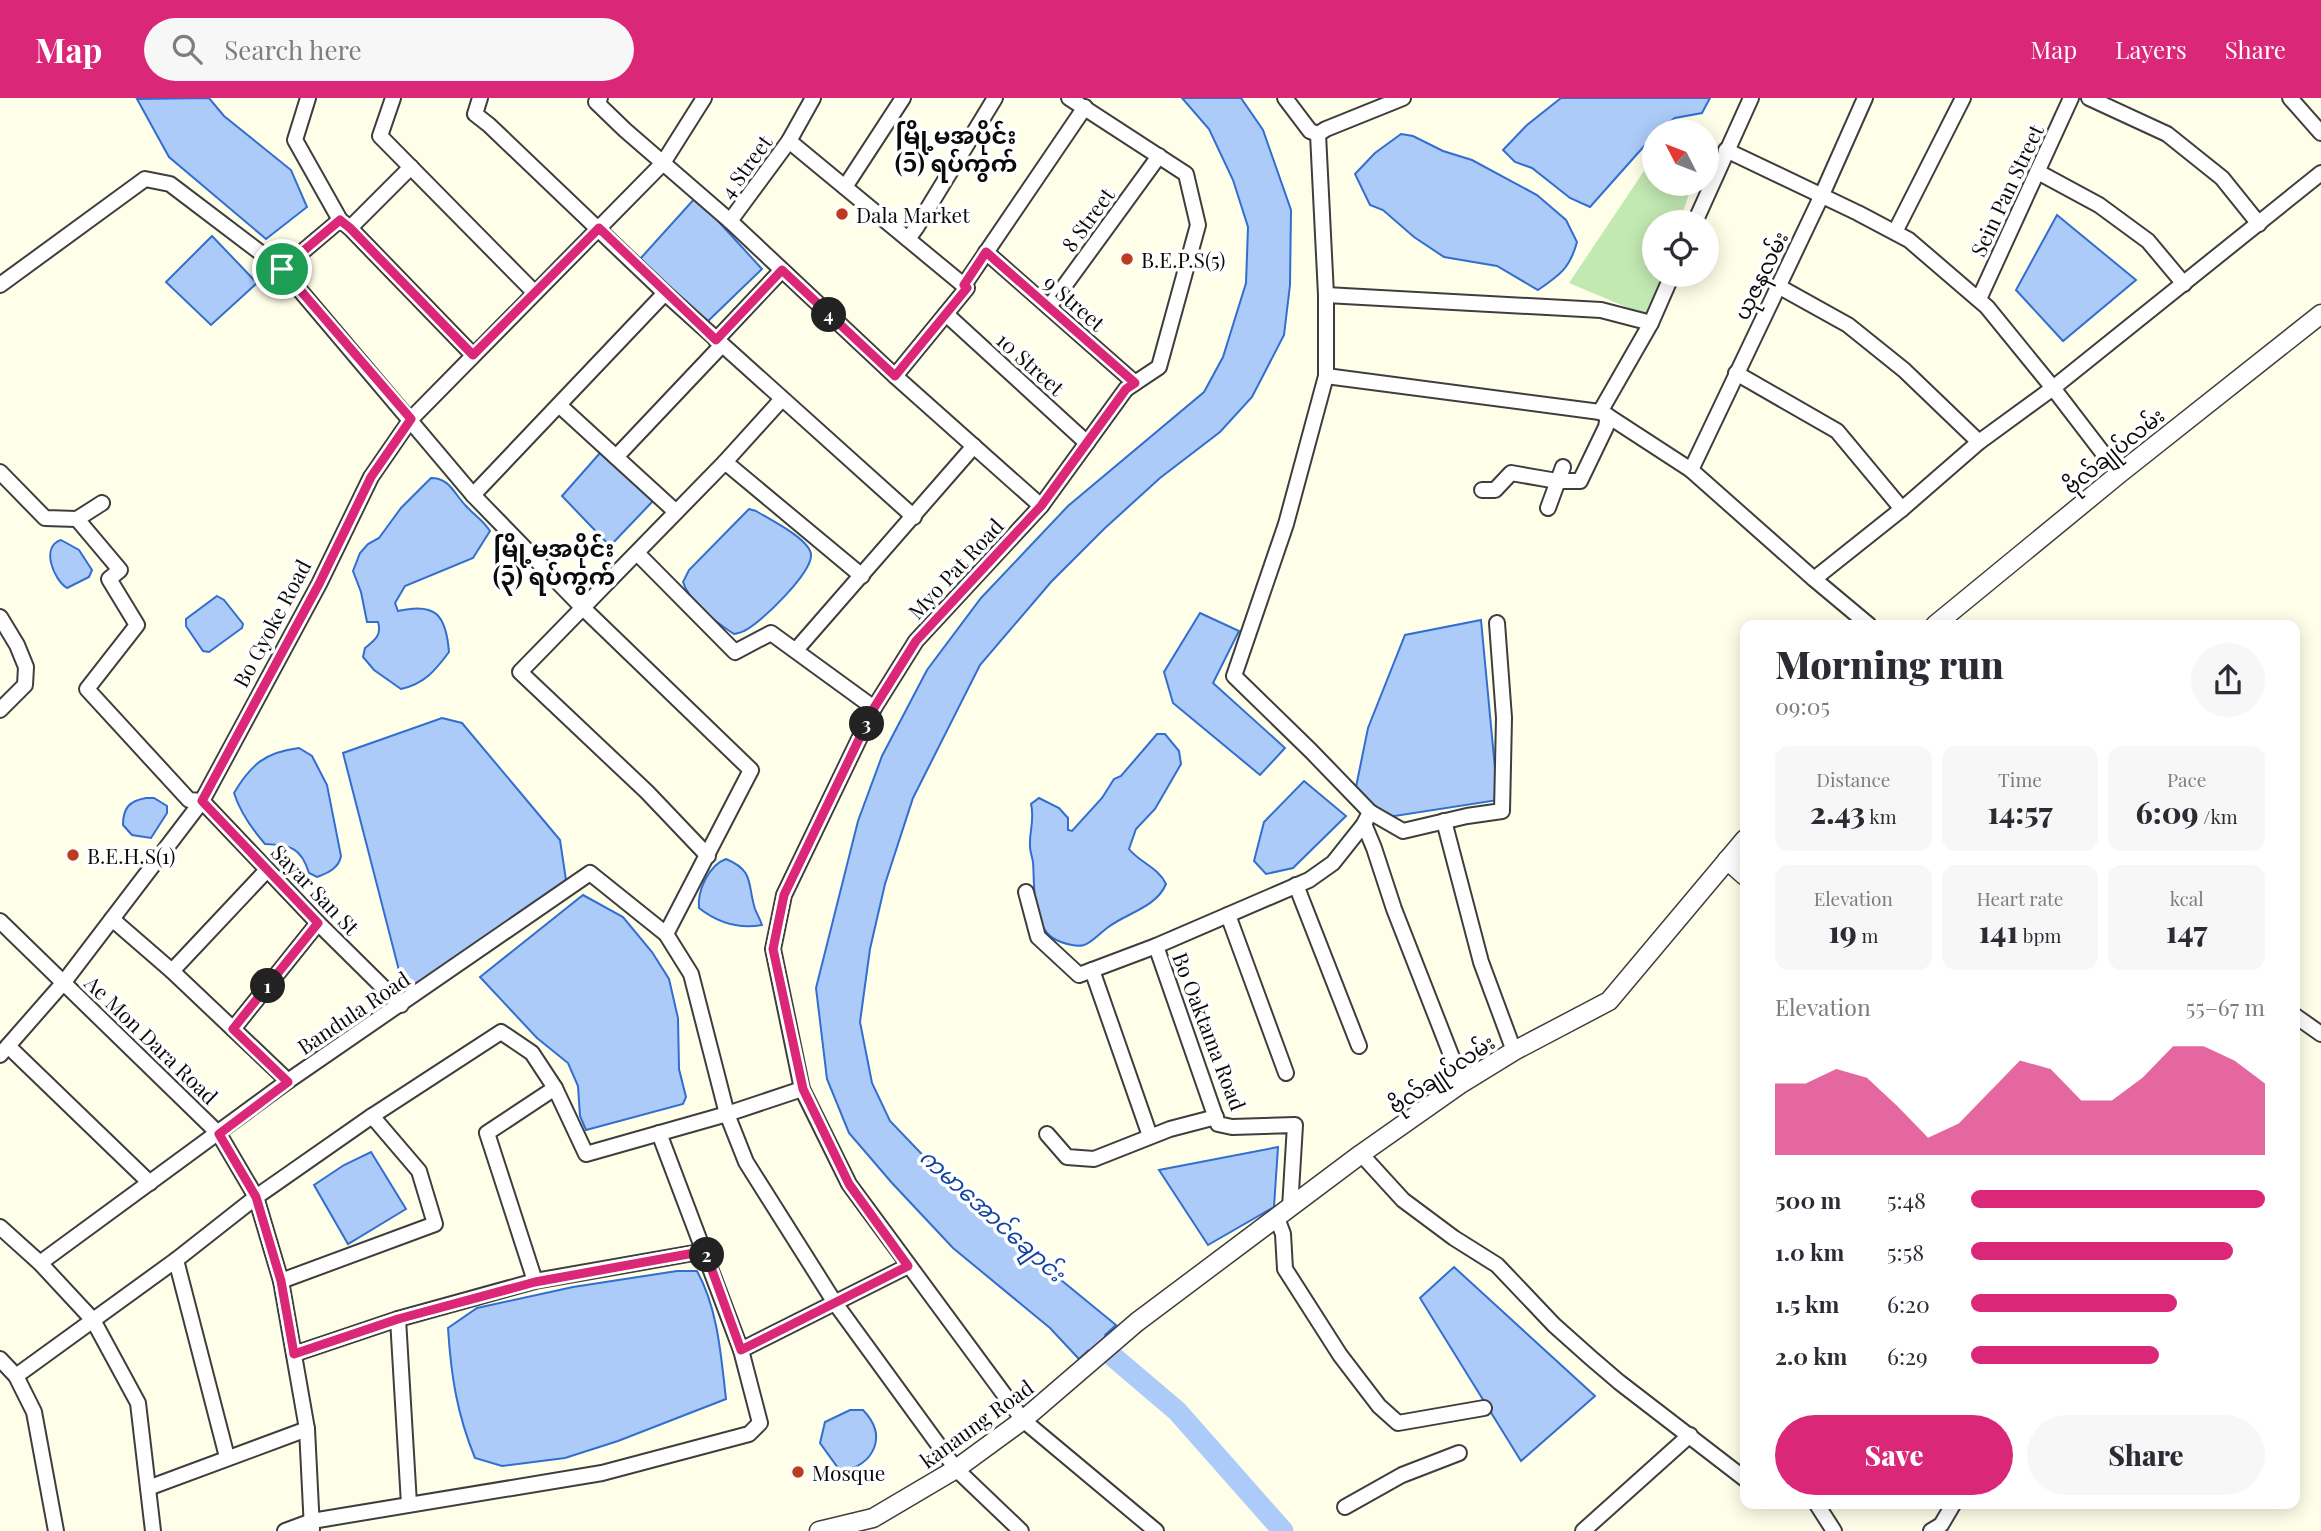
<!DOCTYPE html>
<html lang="en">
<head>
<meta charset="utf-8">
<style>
  :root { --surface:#fff; --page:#f7f7f7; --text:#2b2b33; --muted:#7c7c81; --accent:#db2777 }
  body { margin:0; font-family:"Playfair Display","Noto Sans Myanmar",serif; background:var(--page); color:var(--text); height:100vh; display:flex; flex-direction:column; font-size:26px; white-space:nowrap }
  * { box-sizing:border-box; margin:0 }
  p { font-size:23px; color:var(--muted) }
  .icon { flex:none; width:38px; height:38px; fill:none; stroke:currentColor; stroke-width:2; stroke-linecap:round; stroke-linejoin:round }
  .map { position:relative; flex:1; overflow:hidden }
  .panel { position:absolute; left:1740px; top:522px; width:560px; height:889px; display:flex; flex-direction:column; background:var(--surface); border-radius:14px; box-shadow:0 4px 18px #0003 }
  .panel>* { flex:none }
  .needle { width:46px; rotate:312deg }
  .tools { position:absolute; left:1642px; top:21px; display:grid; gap:14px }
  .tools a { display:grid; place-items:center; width:77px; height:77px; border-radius:50%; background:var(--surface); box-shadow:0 4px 18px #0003; font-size:35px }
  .pin { position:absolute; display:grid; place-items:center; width:60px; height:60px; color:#fff; margin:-30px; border:4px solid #fff; border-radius:50%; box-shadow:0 2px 7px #0007 }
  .km { position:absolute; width:35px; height:35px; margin:-18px; border-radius:50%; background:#222; color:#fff; font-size:19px; line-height:35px; text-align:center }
  .round { display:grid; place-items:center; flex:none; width:74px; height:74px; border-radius:37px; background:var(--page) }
  .headline { display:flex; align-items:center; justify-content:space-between; height:119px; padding:0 35px }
  h1 { font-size:38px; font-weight:800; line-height:52px }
  .stats { display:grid; grid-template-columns:repeat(3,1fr); gap:10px; height:119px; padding:7px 35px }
  .stats div { display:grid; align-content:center; border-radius:14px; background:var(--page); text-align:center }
  .stats b { font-size:30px; font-weight:800 }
  .stats small { font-size:19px; font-weight:400 }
  .stats p { font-size:19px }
  .chart { height:196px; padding:14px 35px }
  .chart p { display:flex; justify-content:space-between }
  .chart svg { width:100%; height:126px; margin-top:7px; fill:var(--accent); opacity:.7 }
  .action { display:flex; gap:14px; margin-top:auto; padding:14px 35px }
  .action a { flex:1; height:80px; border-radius:42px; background:var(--accent); color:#fff; font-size:28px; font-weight:800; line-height:80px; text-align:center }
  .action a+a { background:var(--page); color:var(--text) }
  ul { padding:0 35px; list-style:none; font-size:23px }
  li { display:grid; grid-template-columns:112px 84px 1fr; align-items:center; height:52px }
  li i { height:18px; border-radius:9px; background:var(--accent) }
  header { display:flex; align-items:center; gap:42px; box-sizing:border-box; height:98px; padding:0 35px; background:var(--accent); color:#fff }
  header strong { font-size:33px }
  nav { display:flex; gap:38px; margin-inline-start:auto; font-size:24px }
  .search { width:490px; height:63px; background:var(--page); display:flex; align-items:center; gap:18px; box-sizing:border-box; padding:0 24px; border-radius:38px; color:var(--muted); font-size:26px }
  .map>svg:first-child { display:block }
  .green { fill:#c3e9b2 }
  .water { fill:#accbf8; stroke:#316ed0; stroke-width:2 }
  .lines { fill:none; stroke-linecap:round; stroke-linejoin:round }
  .river { stroke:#accbf8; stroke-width:21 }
  .minor-casing { stroke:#3e3e3e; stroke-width:18 }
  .tertiary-casing { stroke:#3e3e3e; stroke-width:21 }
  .minor { stroke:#fff; stroke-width:14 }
  .tertiary { stroke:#fff; stroke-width:18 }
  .route-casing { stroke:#fff; stroke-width:14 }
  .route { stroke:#db2777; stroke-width:9 }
  .poi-dot { fill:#bd3b20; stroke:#fff; stroke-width:2.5 }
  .labels { text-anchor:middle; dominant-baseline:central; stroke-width:7; stroke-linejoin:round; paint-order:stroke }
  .street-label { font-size:21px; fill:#0b0b0b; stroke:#fff }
  .poi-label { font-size:21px; fill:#0b0b0b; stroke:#fff; text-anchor:start }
  .water-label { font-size:23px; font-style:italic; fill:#12439f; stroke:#fff }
  .quarter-label { font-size:24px; font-weight:bold; fill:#0b0b0b; stroke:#fff }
</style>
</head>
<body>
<header>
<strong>Map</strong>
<div class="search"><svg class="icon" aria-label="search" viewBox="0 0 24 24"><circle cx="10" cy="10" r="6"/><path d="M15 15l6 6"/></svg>Search here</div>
<nav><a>Map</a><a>Layers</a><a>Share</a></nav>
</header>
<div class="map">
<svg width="2321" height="1433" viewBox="0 0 2321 1433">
  <rect width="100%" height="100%" fill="#ffffe9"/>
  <polygon class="green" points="1654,58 1654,86 1692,86 1680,124 1654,124 1654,177 1663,177 1650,219 1569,185"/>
  <g class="water">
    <polygon points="209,0 224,18 291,72 307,109 266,141 169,59 137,1"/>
    <polygon points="1182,0 1241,0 1263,32 1291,112 1290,187 1284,237 1252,299 1220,334 1160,380 1104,431 1051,484 980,567 913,700 885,786 870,851 860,924 872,985 890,1023 938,1073 1000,1132 1116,1227 1079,1261 1050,1230 953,1150 892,1085 849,1035 827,981 816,890 858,723 882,658 927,572 981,500 1068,408 1204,294 1223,259 1246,185 1248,129 1233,82 1209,31"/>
    <polygon points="1561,0 1710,0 1702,15 1675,20 1658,33 1654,33 1654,37 1590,109 1570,100 1532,70 1515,64 1503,52 1527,27"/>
    <path d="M 1401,36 L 1413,38 L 1443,53 L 1472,62 L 1537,97 L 1566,122 L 1577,144 C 1570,170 1560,177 1538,192 L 1497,168 L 1444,159 L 1414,139 L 1383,112 L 1370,107 L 1355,76 L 1375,55 Z"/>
    <polygon points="696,99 762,171 707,224 640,161"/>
    <polygon points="2057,117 2136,182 2063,243 2016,192"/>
    <polygon points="212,138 257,185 211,227 166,184"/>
    <polygon points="600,355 653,403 610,448 562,398"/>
    <path d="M 431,380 C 450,380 454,396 466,408 C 474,417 483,422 490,433 L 473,460 L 405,488 L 395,505 L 398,513 C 436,504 446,517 449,554 C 435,573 424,586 401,591 L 374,572 L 363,559 L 365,550 C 375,542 382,537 378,524 L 367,524 L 361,494 L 353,473 L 360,455 L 368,446 L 379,440 L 401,410 Z"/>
    <path d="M 749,411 L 756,413 C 769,421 808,440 811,456 C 813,474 760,526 744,533 C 741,535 737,535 734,536 C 717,525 689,504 683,484 L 689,472 Z"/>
    <path d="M 61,442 L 79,452 L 92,472 L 89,479 L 67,490 C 54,482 40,449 61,442 Z"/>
    <polygon points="217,498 224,502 243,526 242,530 209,554 203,553 186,528 186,521"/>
    <polygon points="1200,515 1239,533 1213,585 1285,650 1260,677 1173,605 1164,574"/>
    <polygon points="1481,522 1498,702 1382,720 1356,689 1368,630 1405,537"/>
    <polygon points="442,620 462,625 560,742 566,782 416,887 403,888 343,655"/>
    <path d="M 1157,636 L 1165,636 L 1179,653 L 1181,666 L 1155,711 L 1136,731 L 1129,751 C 1139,764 1159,770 1166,786 C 1156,810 1126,815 1107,830 C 1088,845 1087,853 1061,844 C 1030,834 1035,789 1033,764 C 1032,759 1030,753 1030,748 C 1029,733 1035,722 1031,706 L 1039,700 L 1059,710 L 1068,720 L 1068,732 L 1072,733 L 1102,700 L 1114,681 L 1121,678 Z"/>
    <path d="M 299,650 L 312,658 L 327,687 L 341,758 C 339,770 328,775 317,779 L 309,775 C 301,749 290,747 265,746 C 252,731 240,714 234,695 C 251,666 266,654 299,650 Z"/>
    <polygon points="1304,683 1346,718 1293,770 1266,776 1254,763 1264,724"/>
    <path d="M 146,700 L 154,700 L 167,708 L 167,715 L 151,740 L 132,737 L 123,727 C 123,710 129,703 146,700 Z"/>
    <path d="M 726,761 C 755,773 747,786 755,811 C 757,816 760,821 762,827 C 739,831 718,825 699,810 C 697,793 709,767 726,761 Z"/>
    <polygon points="583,797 623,819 652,854 669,881 678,920 679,971 686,999 683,1006 586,1032 580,1018 578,988 568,965 537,940 480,879"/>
    <polygon points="1278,1049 1274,1109 1208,1147 1159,1072"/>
    <polygon points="371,1054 406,1111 348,1146 314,1087 344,1067"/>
    <polygon points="1454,1169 1595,1298 1521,1363 1420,1200"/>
    <path d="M 677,1173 L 697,1173 C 718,1211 721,1258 726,1301 L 618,1343 L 565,1360 L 502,1368 L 475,1360 C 457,1316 451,1278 448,1230 L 477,1210 L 573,1189 Z"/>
    <path d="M 850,1312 L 863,1312 C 888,1338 875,1366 841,1374 L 820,1345 L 825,1324 Z"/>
  </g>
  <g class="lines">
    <polyline class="river" points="1090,1239 1177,1313 1283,1433"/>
    <g class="minor-casing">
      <g id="minor">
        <polyline points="308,0 295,42 340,122 350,130 473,257"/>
        <polyline points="393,0 380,38 534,194"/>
        <polyline points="480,0 475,16 489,27 665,195 914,419"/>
        <polyline points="600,0 596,4 625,32 730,123 895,278 1041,408"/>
        <polyline points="1069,0 1186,76 1198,127 1159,269 1126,291 1041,408 916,543 874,610 784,797 773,851 802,991 849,1086 1023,1322 1156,1433"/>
        <polyline points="1285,0 1310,33 1318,36 1326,31 1403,0"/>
        <polyline points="2089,0 2167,36 2222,80 2259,126"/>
        <polyline points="2290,0 2321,35"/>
        <polyline points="789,43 967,190 895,278"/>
        <polyline points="1726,52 1858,115 1909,142 1987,209 2053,290 2119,376"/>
        <polyline points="2038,74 2099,107 2148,143 2184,186"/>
        <polyline points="845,89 903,0"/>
        <polyline points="730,123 789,43 813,0"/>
        <polyline points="1695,124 1751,0"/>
        <polyline points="350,130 411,69"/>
        <polyline points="1895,134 1963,0"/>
        <polyline points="908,141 916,130 995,0"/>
        <polyline points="986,154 1135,285"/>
        <polyline points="282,171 340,122"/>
        <polyline points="0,187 145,81 170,86 282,171 473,397 582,509 751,672 666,836"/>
        <polyline points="964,187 1085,9"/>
        <polyline points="1778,188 1848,227 1904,272 1979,344"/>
        <polyline points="1326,197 1601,212 1651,225"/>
        <polyline points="1979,201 2071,0"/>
        <polyline points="1049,209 1159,58"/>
        <polyline points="946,216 1087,345"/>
        <polyline points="716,242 782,172"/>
        <polyline points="1736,275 1837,333 1902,411"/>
        <polyline points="1326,278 1600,314 1608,318 1691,372 1814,481 1869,527"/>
        <polyline points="559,307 676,414"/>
        <polyline points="1600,314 1651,225 1672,177"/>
        <polyline points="616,359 722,247"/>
        <polyline points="725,364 862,478"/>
        <polyline points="1691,372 1821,99 1865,0"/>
        <polyline points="0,374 45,420 77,421 102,405"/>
        <polyline points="1482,392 1495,392 1511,375 1557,383 1580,383 1606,329 1608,318"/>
        <polyline points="473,397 665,195"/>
        <polyline points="1548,410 1563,369"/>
        <polyline points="77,421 120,472 109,481 137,527 87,591 189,702 202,703 318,825 401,907"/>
        <polyline points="637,455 735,554 771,535 874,610"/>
        <polyline points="1814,481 1902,411 1979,344 2053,290 2321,75"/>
        <polyline points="0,519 17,547 26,569 25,587 0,612"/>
        <polyline points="796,552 974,348"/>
        <polyline points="1370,714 1403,733 1467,718 1502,713 1504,620 1497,525"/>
        <polyline points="1444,723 1481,864 1514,953"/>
        <polyline points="1364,726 1374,750 1394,811 1462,985"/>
        <polyline points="708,758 647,694 520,574 725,364 782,301"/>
        <polyline points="1296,787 1359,948"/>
        <polyline points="1026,794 1038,839 1079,877 1156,848"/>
        <polyline points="1228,817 1286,975"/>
        <polyline points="112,821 172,873 288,983"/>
        <polyline points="0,823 219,1036 256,1099 281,1183 307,1331 312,1431"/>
        <polyline points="1092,872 1150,1038"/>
        <polyline points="172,873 267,772"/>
        <polyline points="2294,917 2321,936"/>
        <polyline points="233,931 318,825"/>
        <polyline points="8,948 150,1085"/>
        <polyline points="0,957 64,884 202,703 319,486 371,379 411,321 663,65 704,0"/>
        <polyline points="1047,1036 1067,1059 1094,1061 1170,1031 1216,1019"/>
        <polyline points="1361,1056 1403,1102 1454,1140 1497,1167 1554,1227 1591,1260 1619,1284 1745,1381"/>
        <polyline points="1290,1110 1295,1027 1232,1029 1218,1026 1156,848 1309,782 1333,765 1364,726 1370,714 1311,653 1234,578 1286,426 1326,278 1326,197 1318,36"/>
        <polyline points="1277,1120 1283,1136 1285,1171 1340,1257 1379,1308 1398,1325 1484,1310"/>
        <polyline points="0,1129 40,1165 93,1222 138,1305 153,1433"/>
        <polyline points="176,1162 227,1359"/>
        <polyline points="40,1165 288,983 590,775 666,836 691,876 727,1016 746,1064 835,1205 956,1371 1021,1433"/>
        <polyline points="281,1183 435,1126 419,1073 372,1018"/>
        <polyline points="535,1183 487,1035 555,990"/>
        <polyline points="398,1221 409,1406"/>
        <polyline points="741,1252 908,1168"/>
        <polyline points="294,1256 398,1221 535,1183 705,1153"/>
        <polyline points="0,1261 16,1278 34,1314 56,1433"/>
        <polyline points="16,1278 176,1162 256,1099 372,1018 501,934 532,955 555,990 586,1056 727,1016 802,991"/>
        <polyline points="148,1390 307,1331"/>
        <polyline points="1816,1405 1834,1433"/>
        <polyline points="1345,1409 1402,1377 1459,1355"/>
        <polyline points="285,1433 312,1423 602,1375 749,1336 760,1325 741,1252 659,1035"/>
        <polyline points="1583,1433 1690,1337"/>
        <polyline points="1931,1433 1941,1427 1954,1405"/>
      </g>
    </g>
    <g class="tertiary-casing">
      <g id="tertiary">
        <polyline points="1935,527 2119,376 2321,216"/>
        <polyline points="1727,762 1745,778"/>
        <polyline points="819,1433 873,1420 956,1371 1023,1322 1137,1224 1361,1056 1462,985 1514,953 1609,903 1745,741"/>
      </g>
    </g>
    <use href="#minor" class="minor"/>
    <use href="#tertiary" class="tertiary"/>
  </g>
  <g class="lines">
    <g class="route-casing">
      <polygon id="route" points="340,122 350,130 473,257 599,130 716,242 782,172 895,278 967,190 964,187 986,154 1135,285 1126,291 1041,408 916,543 874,610 784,797 773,851 803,991 849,1086 908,1168 741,1252 705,1153 535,1184 398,1221 294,1256 281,1183 256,1099 219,1036 288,984 233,931 318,825 202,703 319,486 371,379 411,321 282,171"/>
    </g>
    <use href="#route" class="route"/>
  </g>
  <g class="poi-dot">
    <circle cx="842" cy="116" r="7"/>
    <circle cx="1127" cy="161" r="7"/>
    <circle cx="73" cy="757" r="7"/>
    <circle cx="798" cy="1374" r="7"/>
  </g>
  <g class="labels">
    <g class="street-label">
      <text transform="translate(745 68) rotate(-54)">4 Street</text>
      <text transform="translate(2006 92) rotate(-65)">Sein Pan Street</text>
      <text transform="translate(1087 121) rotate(-54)">8 Street</text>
      <text transform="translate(1760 177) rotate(-64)">ယုဇနလမ်း</text>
      <text transform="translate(1075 204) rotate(41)">9 Street</text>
      <text transform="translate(1031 265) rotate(42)">10 Street</text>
      <text transform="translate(2113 352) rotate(-39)">ဗိုလ်ချုပ်လမ်း</text>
      <text transform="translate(955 470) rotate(-47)">Myo Pat Road</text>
      <text transform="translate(271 525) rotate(-62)">Bo Gyoke Road</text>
      <text transform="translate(316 791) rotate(46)">Sayar San St</text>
      <text transform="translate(353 914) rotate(-34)">Bandula Road</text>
      <text transform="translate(1210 933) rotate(69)">Bo Oaktama Road</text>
      <text transform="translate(152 941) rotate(44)">Ae Mon Dara Road</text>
      <text transform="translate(1441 975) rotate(-34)">ဗိုလ်ချုပ်လမ်း</text>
      <text transform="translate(976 1325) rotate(-36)">kanaung Road</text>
    </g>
    <g class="poi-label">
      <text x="856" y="116">Dala Market</text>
      <text x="1141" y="161">B.E.P.S(5)</text>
      <text x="87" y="757">B.E.H.S(1)</text>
      <text x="812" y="1374">Mosque</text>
    </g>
    <g class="water-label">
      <text transform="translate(993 1116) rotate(42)">ကမာအောင်ချောင်း</text>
    </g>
    <g class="quarter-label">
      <text x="956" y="36">မြို့မအပိုင်း<tspan x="956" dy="28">(၁) ရပ်ကွက်</tspan></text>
      <text x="554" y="449">မြို့မအပိုင်း<tspan x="554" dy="28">(၃) ရပ်ကွက်</tspan></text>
    </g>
  </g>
</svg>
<div class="tools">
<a><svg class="needle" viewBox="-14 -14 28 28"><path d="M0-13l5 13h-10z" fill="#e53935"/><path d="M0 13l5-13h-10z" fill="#7c7c81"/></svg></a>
<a><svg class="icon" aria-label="locate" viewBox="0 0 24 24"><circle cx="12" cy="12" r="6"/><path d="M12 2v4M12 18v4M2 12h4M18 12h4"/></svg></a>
</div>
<div class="pin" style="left:282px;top:171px;background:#1e9e55"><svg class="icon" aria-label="arrive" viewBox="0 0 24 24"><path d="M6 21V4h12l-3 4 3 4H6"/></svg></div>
<b class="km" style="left:268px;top:888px">1</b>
<b class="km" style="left:707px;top:1157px">2</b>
<b class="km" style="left:867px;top:626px">3</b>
<b class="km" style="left:829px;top:217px">4</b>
<section class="panel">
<div class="headline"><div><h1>Morning run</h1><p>09:05</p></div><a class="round"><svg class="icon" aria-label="share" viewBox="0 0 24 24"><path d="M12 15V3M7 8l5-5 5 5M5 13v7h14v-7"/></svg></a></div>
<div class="stats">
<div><p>Distance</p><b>2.43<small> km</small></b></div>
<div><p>Time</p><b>14:57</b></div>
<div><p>Pace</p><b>6:09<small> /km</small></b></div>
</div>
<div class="stats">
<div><p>Elevation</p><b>19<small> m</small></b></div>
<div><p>Heart rate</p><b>141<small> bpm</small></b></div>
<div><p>kcal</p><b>147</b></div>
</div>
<div class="chart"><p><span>Elevation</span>55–67 m</p>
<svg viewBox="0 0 160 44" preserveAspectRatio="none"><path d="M0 44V19L10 19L20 14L30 17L40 27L50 38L60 33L70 22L80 11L90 14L100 25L110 25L120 17L130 6L140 6L150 11L160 19V44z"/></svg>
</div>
<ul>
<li><b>500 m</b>5:48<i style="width:100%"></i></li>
<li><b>1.0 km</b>5:58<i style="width:89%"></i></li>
<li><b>1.5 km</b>6:20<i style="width:70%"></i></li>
<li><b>2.0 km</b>6:29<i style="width:64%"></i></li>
</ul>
<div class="action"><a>Save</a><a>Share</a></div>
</section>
</div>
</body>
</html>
